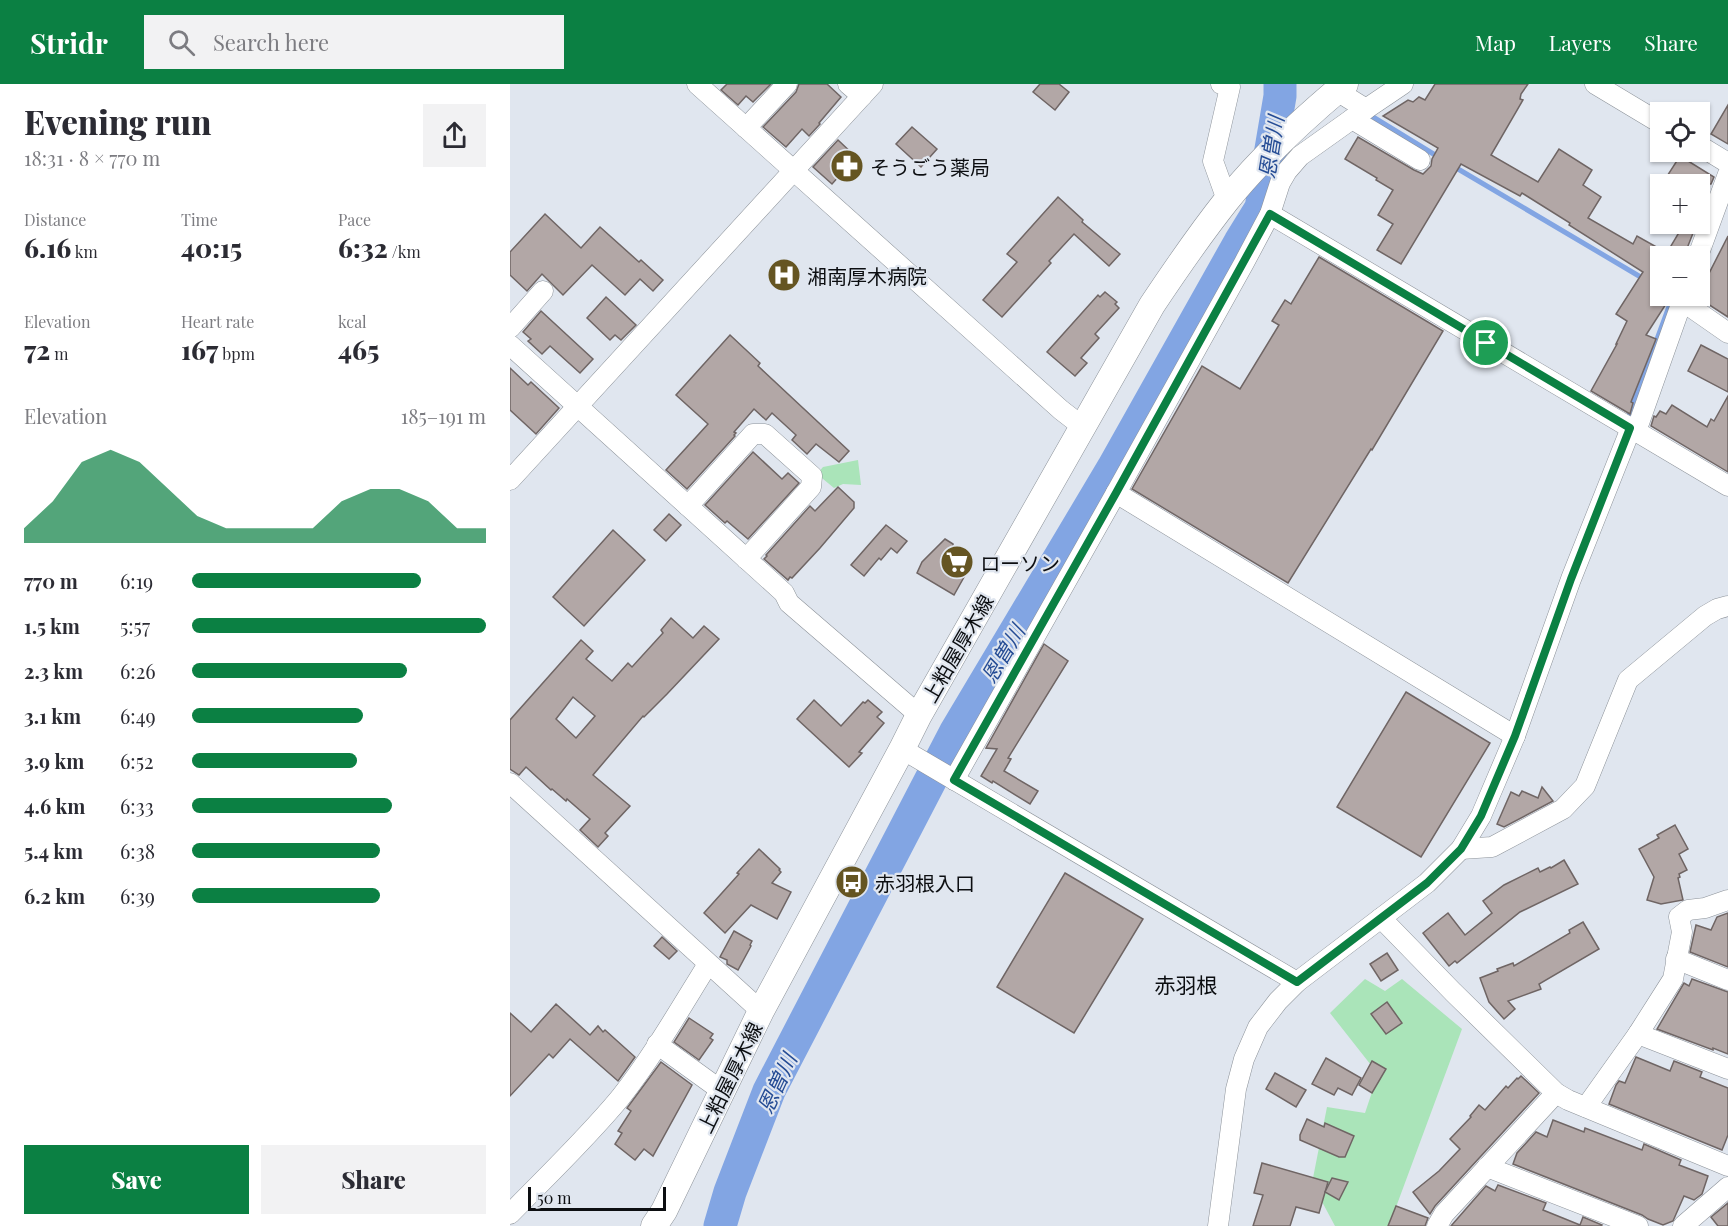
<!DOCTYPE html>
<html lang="en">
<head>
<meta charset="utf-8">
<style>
  :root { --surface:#fff; --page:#f2f2f3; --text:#2b2b33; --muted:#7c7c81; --accent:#0b8043 }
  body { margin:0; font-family:"Playfair Display","Noto Sans JP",serif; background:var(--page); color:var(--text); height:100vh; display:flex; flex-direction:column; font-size:22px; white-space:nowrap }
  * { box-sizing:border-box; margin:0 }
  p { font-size:20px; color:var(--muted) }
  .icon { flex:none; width:33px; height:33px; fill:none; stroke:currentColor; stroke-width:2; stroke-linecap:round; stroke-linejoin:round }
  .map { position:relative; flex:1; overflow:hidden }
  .drawer { display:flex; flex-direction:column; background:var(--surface); width:510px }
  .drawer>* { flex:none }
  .tools { position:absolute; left:1140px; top:18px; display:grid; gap:12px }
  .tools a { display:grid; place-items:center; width:60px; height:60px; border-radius:0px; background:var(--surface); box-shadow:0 2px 4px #0004; font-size:30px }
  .scale { position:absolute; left:18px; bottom:15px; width:138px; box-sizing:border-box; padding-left:6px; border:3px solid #0c0e11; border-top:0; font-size:16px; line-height:21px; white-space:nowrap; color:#0c0e11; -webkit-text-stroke:4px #e0e6ef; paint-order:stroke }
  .pin { position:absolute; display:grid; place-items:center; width:51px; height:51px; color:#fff; margin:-26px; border:3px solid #fff; border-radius:50%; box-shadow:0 2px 6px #0007 }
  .round { display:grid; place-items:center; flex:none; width:63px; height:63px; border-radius:0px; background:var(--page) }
  .headline { display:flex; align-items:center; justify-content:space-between; height:102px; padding:0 24px }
  h1 { font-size:33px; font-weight:800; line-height:45px }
  .metrics { display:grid; grid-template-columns:repeat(3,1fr); gap:9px; height:102px; padding:6px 24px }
  .metrics div { display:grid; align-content:center }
  .metrics b { font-size:26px; font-weight:800 }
  .metrics small { font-size:16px; font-weight:400 }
  .metrics p { font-size:16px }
  .chart { height:168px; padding:12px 24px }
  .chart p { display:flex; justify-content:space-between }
  .chart svg { width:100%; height:108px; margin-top:6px; fill:var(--accent); opacity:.7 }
  .button { display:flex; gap:12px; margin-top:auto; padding:12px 24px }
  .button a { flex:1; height:69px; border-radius:0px; background:var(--accent); color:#fff; font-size:24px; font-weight:800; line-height:69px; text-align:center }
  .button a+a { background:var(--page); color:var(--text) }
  ul { padding:0 24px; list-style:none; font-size:20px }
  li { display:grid; grid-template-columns:96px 72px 1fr; align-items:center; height:45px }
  li i { height:15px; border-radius:8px; background:var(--accent) }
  header { display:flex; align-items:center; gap:36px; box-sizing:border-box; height:84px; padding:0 30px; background:var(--accent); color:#fff }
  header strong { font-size:28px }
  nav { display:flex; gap:33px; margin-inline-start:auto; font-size:21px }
  .search { width:420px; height:54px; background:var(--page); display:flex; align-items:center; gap:15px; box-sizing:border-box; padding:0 21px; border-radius:0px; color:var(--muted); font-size:22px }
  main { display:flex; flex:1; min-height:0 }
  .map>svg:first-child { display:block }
  .green { fill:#aae4b9 }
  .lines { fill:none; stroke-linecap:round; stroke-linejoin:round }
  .stream { stroke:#82a5e3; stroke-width:5 }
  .river { stroke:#82a5e3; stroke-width:33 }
  .building { fill:#b2a7a6; stroke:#6f6564; stroke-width:1.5; fill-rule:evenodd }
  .minor-casing { stroke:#8c9299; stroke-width:21 }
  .major-casing { stroke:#8c9299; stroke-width:27 }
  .minor { stroke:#fff; stroke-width:20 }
  .major { stroke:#fff; stroke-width:26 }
  .route-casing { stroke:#fff; stroke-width:12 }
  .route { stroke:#0b8043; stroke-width:8 }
  .labels { text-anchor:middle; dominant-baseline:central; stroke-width:4.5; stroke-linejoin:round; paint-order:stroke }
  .poi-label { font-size:20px; fill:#0c0e11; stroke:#e0e6ef; text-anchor:start }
  .street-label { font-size:20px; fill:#0c0e11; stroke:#e0e6ef }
  .water-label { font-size:21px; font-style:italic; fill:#254c95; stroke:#e0e6ef }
  .neighbourhood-label { font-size:21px; fill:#0c0e11; stroke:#e0e6ef }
</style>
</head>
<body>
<header>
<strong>Stridr</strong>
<div class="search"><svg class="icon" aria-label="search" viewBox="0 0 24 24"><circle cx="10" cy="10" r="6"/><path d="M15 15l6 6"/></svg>Search here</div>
<nav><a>Map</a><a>Layers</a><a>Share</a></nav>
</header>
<main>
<section class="drawer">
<div class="headline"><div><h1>Evening run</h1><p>18:31 · 8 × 770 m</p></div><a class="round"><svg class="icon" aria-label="share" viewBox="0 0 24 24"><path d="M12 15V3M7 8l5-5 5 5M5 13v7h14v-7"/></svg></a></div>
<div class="metrics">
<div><p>Distance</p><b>6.16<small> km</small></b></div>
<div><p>Time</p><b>40:15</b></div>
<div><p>Pace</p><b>6:32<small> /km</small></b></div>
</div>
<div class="metrics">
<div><p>Elevation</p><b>72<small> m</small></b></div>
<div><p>Heart rate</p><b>167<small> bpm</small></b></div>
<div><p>kcal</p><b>465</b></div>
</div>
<div class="chart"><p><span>Elevation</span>185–191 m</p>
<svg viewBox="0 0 160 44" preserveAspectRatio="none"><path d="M0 44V38L10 27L20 11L30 6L40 11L50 22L60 33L70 38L80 38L90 38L100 38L110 27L120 22L130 22L140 27L150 38L160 38V44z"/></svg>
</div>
<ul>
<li><b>770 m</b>6:19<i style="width:78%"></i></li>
<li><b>1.5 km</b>5:57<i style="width:100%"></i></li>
<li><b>2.3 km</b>6:26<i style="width:73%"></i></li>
<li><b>3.1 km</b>6:49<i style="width:58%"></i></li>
<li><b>3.9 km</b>6:52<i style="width:56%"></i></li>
<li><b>4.6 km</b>6:33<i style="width:68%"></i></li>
<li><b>5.4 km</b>6:38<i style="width:64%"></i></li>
<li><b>6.2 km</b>6:39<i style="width:64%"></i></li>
</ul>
<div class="button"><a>Save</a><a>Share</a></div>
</section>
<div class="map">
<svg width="1218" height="1142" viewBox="0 0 1218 1142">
  <rect width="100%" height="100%" fill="#e0e6ef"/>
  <g class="green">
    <polygon points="348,376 351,401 333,400 324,404 307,390 313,383"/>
    <polygon points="855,895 875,907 892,895 952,945 879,1142 825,1142 802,1099 817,1023 855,1029 868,990 820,929"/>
  </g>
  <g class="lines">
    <g class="stream">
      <polyline points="863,33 930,74"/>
      <polyline points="943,82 1134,195"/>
      <polyline points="1119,331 1161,217 1161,212"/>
    </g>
    <polyline class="river" points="210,1142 220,1108 259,1007 445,649 603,384 730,158 751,124 770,12 770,0"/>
  </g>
  <g class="building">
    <polygon points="217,0 261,0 243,18 236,12 228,21 211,6"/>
    <polygon points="289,0 317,0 331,13 309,39 310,40 299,52 292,45 276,63 253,43 286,8"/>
    <polygon points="530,0 549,0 559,8 545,26 523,8"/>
    <polygon points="925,0 1018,0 1011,10 1010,15 1013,16 981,71 1028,98 1049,65 1082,86 1073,101 1091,113 1078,134 1123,160 1127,152 1150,165 1150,216 1156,220 1136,251 1146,255 1121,318 1123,319 1120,330 1081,307 1107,260 1106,260 1117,237 1106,230 1133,188 1059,141 1060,139 1012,109 1010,112 951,80 891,180 867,166 883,140 868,131 883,106 866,96 867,94 835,75 848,53 904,86 913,90 921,82 922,75 928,64 873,32 898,16 903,18 909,13 915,16"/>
    <polygon points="1218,21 1218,60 1201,50"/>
    <polygon points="402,43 427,65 411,83 386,60"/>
    <polygon points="328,56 346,73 322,100 303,83"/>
    <polygon points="1170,72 1204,93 1201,100 1152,100"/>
    <polygon points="548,113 573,136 572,138 610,170 599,182 564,150 539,177 541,179 492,233 473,216 507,178 497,170"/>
    <polygon points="35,130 71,164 90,143 129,178 131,176 153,196 143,207 130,195 115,211 82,181 53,211 32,190 17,207 0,191 0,168"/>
    <polygon points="1174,140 1179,140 1185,144 1174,172 1155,172"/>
    <polygon points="1218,152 1218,233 1187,213"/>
    <polygon points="809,173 933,247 862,366 861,365 778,499 622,405 692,282 730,305 769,241 762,237 775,216 781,220"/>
    <polygon points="595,208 607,218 605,220 609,224 585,250 589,254 571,274 577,279 565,292 537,268 588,211 590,213"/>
    <polygon points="96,213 126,241 111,256 105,251 100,256 77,234"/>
    <polygon points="31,227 83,275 70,289 40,262 32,270 18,257 21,255 13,248"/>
    <polygon points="220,251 250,279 248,282 339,367 329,378 306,360 297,370 282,356 286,351 262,329 256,336 244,325 224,348 226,349 224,351 225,352 177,405 156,386 198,340 166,311"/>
    <polygon points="1191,261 1218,275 1218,308 1178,287"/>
    <polygon points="0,284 18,301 21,298 49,324 26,350 0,326"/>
    <polygon points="1218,312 1218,388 1141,342 1144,332 1146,333 1150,327 1156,330 1162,321 1197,343 1201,335 1204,337"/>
    <polygon points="243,368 272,395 278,389 289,399 238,455 217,437 215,439 195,421"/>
    <polygon points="328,403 344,418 344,424 310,464 282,494 280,493 278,496 254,475 257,472 256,471 300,422 305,427"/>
    <polygon points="159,430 171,441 156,457 144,446"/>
    <polygon points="376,441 397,457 387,469 381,464 371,476 369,474 354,492 341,481"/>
    <polygon points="103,446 135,476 74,542 43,513"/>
    <polygon points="435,455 443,460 443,464 463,477 444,511 407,489 412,478"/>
    <path d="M 161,534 L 183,554 L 194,542 L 209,555 L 157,610 L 134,633 L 133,632 L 83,691 L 120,722 L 95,749 L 98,752 L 88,763 L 70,746 L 80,735 L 57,715 L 56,717 L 42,705 L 41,706 L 16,683 L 9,691 L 0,685 L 0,636 L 71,556 L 83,567 L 76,575 L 102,597 L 118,579 L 122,583 L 153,549 L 151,546 ZM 63,613 L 85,632 L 66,654 L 46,635 Z"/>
    <polygon points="534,560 558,577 498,674 501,675 494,687 528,707 520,720 483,697 482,699 471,692 487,665 476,664"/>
    <polygon points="896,608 980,659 911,773 827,723"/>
    <polygon points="304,616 331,642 353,618 355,619 358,616 372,628 367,633 374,639 349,668 352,669 339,683 287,635"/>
    <polygon points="1032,703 1043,717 994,743 987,740 1001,708 1009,712 1012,707 1028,714"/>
    <polygon points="1165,741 1178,765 1169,770 1177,786 1169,790 1170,793 1168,794 1173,816 1151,820 1137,816 1144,793 1129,765 1149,754 1147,751"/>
    <polygon points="249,765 270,785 269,786 271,788 262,799 281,808 267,835 241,821 215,849 194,829 229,790 227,789"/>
    <polygon points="1054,776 1068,800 1010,828 947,879 945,877 939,882 913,849 938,829 955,851 982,829 973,817 994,801 1028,784 1030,788 1040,783 1041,784"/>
    <polygon points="555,789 633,835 564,949 487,903"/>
    <polygon points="1218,829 1218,883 1180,868 1186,841 1201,846 1207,833"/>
    <polygon points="1073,838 1089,865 1029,900 1031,905 998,917 1005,925 994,935 979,918 970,894 988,887 987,885 1003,879 1004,882 1060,849 1059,846"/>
    <polygon points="224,847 242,857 240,861 241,862 228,886 217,880 217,876 210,873"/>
    <polygon points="152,853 167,867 159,875 144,862"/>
    <polygon points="877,869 888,886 871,897 860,880"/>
    <polygon points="1182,895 1218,908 1218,970 1203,964 1203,966 1147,945 1174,899 1179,902"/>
    <polygon points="877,918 892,939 876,950 861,930"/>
    <polygon points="46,920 80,951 88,942 93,948 95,946 125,973 108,997 60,955 43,974 39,970 0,1012 0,929 21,948"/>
    <polygon points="179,934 203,950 200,954 203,956 189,976 164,958"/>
    <polygon points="1126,973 1160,987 1164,977 1192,988 1190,993 1218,1004 1218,1051 1212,1066 1099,1020 1106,1001 1109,997 1115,999"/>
    <polygon points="816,974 851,994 842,1011 828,1004 824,1011 802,1000"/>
    <polygon points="862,977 876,985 862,1009 849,1001"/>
    <polygon points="151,978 182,1001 143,1072 134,1065 125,1076 105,1060 112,1049 108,1047 121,1027 117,1024"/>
    <polygon points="765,989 796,1006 786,1023 756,1005"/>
    <polygon points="1011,992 1029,1009 925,1122 920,1130 903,1108 929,1087 950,1065 940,1055 961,1033 960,1032 969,1021 975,1026 996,1002 998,1004 1007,994 1008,995"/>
    <polygon points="797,1035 814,1043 815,1039 844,1052 835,1073 829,1073 790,1056 790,1051"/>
    <polygon points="1043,1036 1074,1048 1075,1044 1132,1066 1134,1060 1171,1076 1169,1081 1198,1092 1192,1110 1184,1116 1174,1112 1163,1137 1153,1141 1138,1135 1132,1131 1003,1080 1007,1069 1026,1048 1037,1053"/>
    <polygon points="752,1079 818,1098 809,1129 786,1123 780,1142 743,1142 753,1111 744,1109"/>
    <polygon points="822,1094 838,1098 829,1116 815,1108"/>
    <polygon points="988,1101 1036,1119 1033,1126 1070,1141 1073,1133 1092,1141 1091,1142 941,1142 976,1102 985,1107"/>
    <polygon points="1218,1119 1218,1142 1208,1142 1201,1133"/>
    <polygon points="886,1122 918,1134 915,1142 878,1142"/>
  </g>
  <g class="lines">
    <g class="minor-casing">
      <g id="minor">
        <polyline points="187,0 551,326 573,343"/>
        <polyline points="338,0 352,12"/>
        <polyline points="711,0 720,3 703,77 717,116"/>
        <polyline points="1085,0 1150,39"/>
        <polyline points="827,7 856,25 893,0"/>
        <polyline points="842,35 910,76"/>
        <polyline points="236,44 277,0"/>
        <polyline points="1190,62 1218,79"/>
        <polyline points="760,130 1218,402"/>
        <polyline points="1188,172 1218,90"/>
        <polyline points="1172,217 1218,249"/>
        <polyline points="0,244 33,207"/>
        <polyline points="0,261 274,509 279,519 409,631"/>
        <polyline points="0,396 363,0"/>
        <polyline points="606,409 1005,652"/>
        <polyline points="178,422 243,350 255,350 302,392 301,403 236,475"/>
        <polyline points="392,665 787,898"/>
        <polyline points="444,696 606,409 734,179 760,130 770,99 777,87 790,72 856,25"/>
        <polyline points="0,699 251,927"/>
        <polyline points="951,765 982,763 1053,725 1075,702 1118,596 1195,532 1207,525 1218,522"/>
        <polyline points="871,834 943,908 1046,1009 1058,1016 1218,1082"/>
        <polyline points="1166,875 1218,896"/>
        <polyline points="1128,950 1218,985"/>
        <polyline points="147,960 212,1007"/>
        <polyline points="1076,1023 1128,950 1163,895 1172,848 1169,833 1178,826 1195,824 1218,816"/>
        <polyline points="977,1083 1128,1142"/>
        <path d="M 0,1130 C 37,1092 76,1055 110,1014 C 143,972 170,925 198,880"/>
        <polyline points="708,1142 726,1005 734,975 748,943 768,917 787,898 917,799 951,765 971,732 1005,652 1061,495 1121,344 1129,339 1174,212"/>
        <polyline points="927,1142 934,1130 1046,1009"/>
        <polyline points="1173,1142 1218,1103"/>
      </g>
    </g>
    <g class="major-casing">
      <path id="major" d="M 144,1142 L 154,1127 L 251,927 L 392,665 L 409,631 L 642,221 C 666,185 690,150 717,116 C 751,74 793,35 835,0"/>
    </g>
    <use href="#minor" class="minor"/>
    <use href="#major" class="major"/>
  </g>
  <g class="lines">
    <g class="route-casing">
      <polygon id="route" points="760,130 1120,344 1061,495 1005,652 971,732 951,765 917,799 787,898 444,696 606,409"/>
    </g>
    <use href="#route" class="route"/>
  </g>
  <defs>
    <g id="pharmacy-disc" transform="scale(1.725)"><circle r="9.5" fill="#655522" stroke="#e0e6ef"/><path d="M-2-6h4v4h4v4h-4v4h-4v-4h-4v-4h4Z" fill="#fff"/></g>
    <g id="hospital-disc" transform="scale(1.725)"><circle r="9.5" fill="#655522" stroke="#e0e6ef"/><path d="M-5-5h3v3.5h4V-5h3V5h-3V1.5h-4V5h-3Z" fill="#fff"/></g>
    <g id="supermarket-disc" transform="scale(1.725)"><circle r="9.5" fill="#655522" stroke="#e0e6ef"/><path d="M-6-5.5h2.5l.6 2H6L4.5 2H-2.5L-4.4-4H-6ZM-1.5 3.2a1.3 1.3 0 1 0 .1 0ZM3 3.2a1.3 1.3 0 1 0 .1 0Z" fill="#fff"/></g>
    <g id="bus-disc" transform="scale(1.725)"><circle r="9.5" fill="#655522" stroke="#e0e6ef"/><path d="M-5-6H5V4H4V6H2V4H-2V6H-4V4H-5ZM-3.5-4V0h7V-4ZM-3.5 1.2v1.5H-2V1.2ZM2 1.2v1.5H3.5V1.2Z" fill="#fff"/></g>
  </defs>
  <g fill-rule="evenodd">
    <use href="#pharmacy-disc" x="337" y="82"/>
    <use href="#hospital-disc" x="274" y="191"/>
    <use href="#supermarket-disc" x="447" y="478"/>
    <use href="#bus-disc" x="342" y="798"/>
  </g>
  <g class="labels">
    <g class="poi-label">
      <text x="360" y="82">そうごう薬局</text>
      <text x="297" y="191">湘南厚木病院</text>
      <text x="470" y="478">ローソン</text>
      <text x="365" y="798">赤羽根入口</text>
    </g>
    <g class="street-label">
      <text transform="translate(447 564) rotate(-60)">上粕屋厚木線</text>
      <text transform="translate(219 993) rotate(-64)">上粕屋厚木線</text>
    </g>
    <g class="water-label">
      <text transform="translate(760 63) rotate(-81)">恩曽川</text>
      <text transform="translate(492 569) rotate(-59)">恩曽川</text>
      <text transform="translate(266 999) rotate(-65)">恩曽川</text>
    </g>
    <g class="neighbourhood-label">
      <text x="676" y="900">赤羽根</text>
    </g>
  </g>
</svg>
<div class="tools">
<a><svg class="icon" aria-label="locate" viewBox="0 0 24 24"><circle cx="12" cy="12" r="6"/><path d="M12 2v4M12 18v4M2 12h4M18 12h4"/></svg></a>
<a>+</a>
<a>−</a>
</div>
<div class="scale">50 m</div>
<div class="pin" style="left:976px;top:259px;background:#1e9e55"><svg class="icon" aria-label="arrive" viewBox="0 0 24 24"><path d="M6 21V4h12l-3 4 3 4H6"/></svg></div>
</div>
</main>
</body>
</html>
